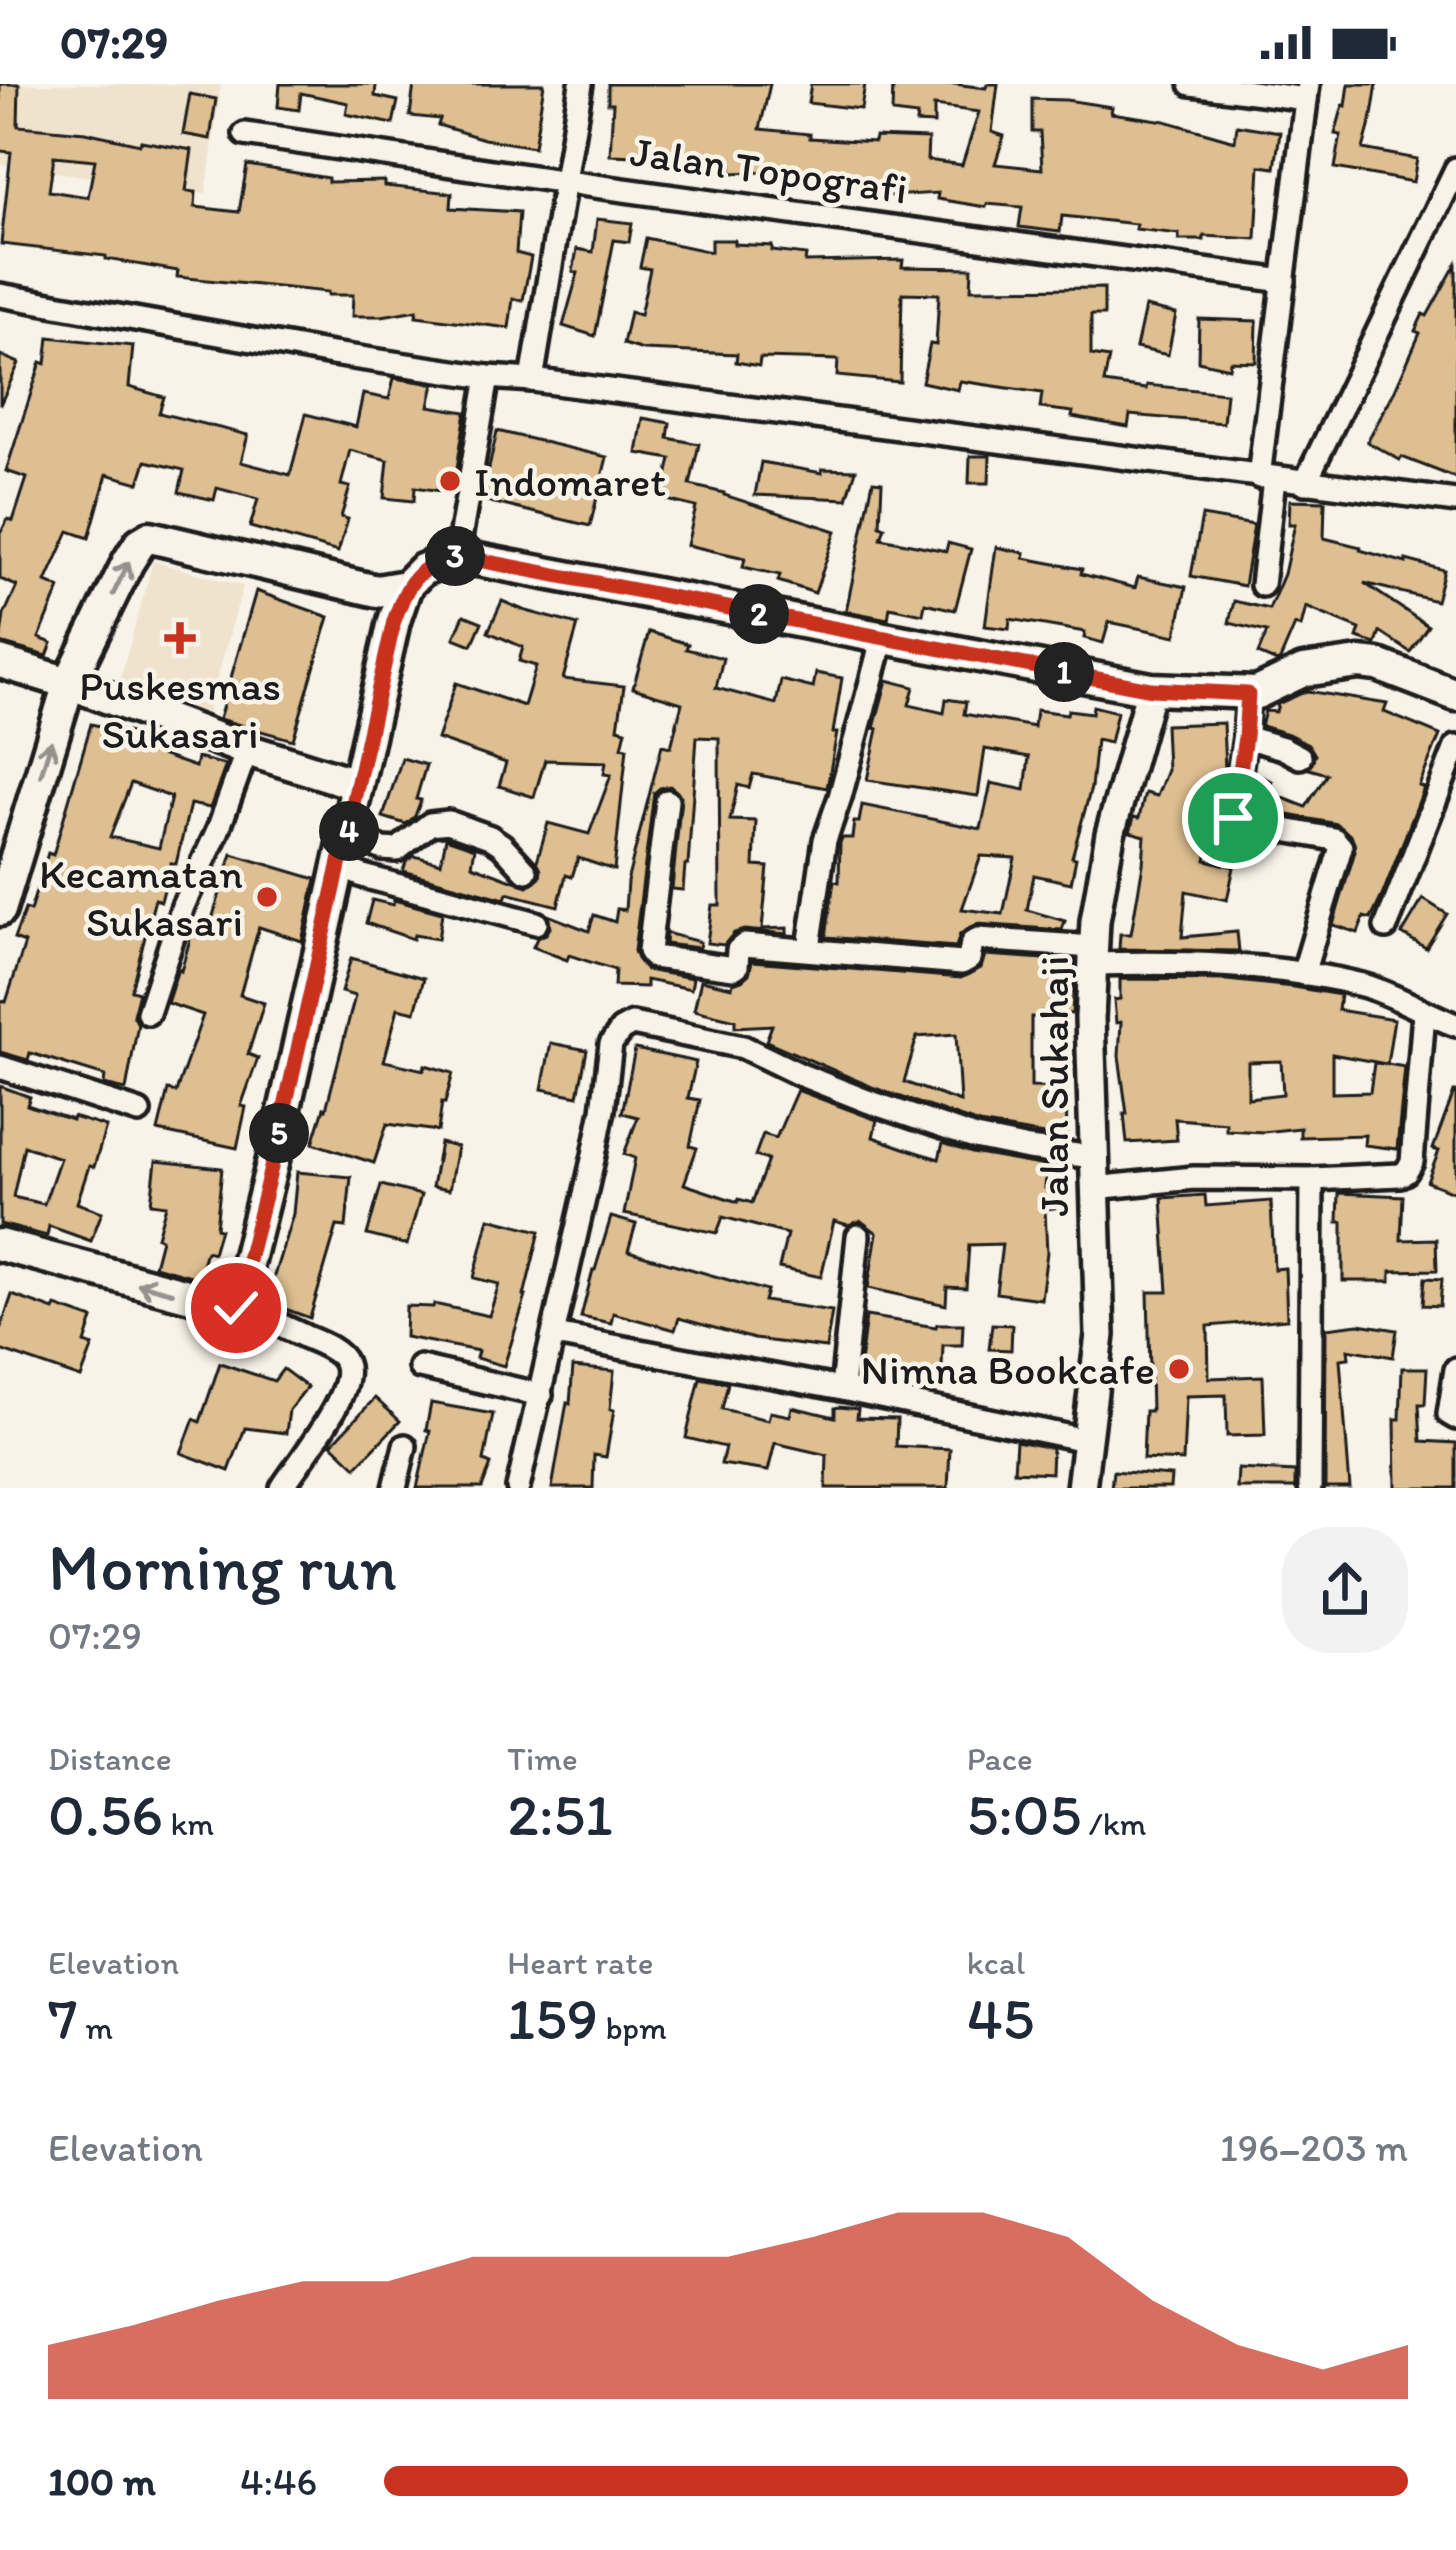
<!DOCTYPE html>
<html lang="en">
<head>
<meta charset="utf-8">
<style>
  :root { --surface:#fff; --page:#f2f2f3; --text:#1f2937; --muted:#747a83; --accent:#c8321e }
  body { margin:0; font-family:Itim,sans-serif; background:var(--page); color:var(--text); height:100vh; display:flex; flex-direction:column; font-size:45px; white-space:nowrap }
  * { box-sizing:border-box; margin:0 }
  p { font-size:39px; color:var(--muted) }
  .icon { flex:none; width:66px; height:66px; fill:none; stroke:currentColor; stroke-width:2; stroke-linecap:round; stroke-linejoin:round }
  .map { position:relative; height:1404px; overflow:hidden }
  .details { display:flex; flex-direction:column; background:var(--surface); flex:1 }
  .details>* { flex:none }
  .pin { position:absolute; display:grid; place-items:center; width:102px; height:102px; color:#fff; margin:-51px; border:6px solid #fff; border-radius:50%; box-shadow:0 3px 12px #0007 }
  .km { position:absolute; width:60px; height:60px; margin:-30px; border-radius:50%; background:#222; color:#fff; font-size:33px; line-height:60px; text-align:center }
  .round { display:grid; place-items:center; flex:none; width:126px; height:126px; border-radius:48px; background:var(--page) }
  .head { display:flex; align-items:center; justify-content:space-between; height:204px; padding:0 48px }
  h1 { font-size:66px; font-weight:600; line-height:90px }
  .metrics { display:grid; grid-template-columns:repeat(3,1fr); gap:18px; height:204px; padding:12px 48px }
  .metrics div { display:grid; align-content:center }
  .metrics b { font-size:60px; font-weight:600 }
  .metrics small { font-size:33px; font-weight:400 }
  .metrics p { font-size:33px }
  .chart { height:336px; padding:24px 48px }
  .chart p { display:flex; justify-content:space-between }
  .chart svg { width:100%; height:216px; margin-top:12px; fill:var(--accent); opacity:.7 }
  ul { padding:0 48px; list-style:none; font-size:39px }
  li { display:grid; grid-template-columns:192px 144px 1fr; align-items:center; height:90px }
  li i { height:30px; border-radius:15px; background:var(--accent) }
  .status { display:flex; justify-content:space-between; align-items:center; height:84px; padding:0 60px; background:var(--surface); direction:ltr }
  .status svg { height:33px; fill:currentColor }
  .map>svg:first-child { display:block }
  .built { fill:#f0e3ce }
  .building { fill:#debf91; stroke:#1c1c1c; stroke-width:3; fill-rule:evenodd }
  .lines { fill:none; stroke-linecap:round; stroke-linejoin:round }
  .minor-casing { stroke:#1c1c1c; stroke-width:30 }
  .tertiary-casing { stroke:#1c1c1c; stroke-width:36 }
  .secondary-casing { stroke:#1c1c1c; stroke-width:39 }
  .minor { stroke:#f7f3e8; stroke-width:21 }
  .tertiary { stroke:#f7f3e8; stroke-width:27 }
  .secondary { stroke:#f7f3e8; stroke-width:30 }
  .oneway { stroke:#94928c }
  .route-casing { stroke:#fff; stroke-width:24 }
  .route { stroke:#c8321e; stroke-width:15 }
  .poi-dot { fill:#c8321e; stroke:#f7f3e8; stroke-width:4.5 }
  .labels { text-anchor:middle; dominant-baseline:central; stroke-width:9; stroke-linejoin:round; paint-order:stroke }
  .street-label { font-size:42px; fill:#1c1c1c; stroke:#f7f3e8 }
  .poi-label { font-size:42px; fill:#1c1c1c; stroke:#f7f3e8; text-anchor:end }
</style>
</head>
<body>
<div class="status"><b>07:29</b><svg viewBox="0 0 49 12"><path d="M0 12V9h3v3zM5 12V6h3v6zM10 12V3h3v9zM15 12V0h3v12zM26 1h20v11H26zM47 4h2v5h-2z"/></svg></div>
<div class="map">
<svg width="1456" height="1404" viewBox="0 0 1456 1404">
  <rect width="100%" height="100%" fill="#f7f3e8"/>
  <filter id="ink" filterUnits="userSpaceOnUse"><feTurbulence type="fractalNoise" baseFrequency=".00833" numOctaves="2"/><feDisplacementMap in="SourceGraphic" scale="24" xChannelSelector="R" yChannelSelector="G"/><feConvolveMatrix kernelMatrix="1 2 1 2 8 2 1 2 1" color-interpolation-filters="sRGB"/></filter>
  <g filter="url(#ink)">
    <g class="built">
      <polygon points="0,0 221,0 206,110 0,80"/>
      <polygon points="153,477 243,502 207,631 117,606"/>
    </g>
    <g class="building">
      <path d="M 0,0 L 19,0 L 18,42 L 85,48 L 140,60 L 141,57 L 192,66 L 186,107 L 196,108 L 195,123 L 239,128 L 247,81 L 328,94 L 328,98 L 384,97 L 384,102 L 452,109 L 451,124 L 519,128 L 516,169 L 531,173 L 523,216 L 513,215 L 509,244 L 416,232 L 417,226 L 382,232 L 352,232 L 353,211 L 328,211 L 328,208 L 177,193 L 178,187 L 106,175 L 106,172 L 1,160 L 11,68 L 0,67 ZM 54,72 L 95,76 L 88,113 L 49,107 Z"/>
      <polygon points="280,0 376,0 375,12 398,17 393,40 346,30 348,19 301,9 299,26 278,23"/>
      <polygon points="414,0 544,0 534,63 484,55 438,41 440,35 410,32"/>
      <polygon points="608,0 770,0 760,45 810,50 810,54 874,58 875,53 928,55 927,76 962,81 979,28 934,22 934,40 916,39 917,32 892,29 893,0 954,0 986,4 987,0 998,0 992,48 1004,52 995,80 1042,85 1040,48 1032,48 1032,15 1066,16 1112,23 1111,29 1165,37 1235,57 1237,41 1280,48 1275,84 1260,82 1256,155 1204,152 1204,156 1179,156 1179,150 1135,145 1136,140 1062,132 1060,148 1019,143 1022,123 987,120 986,123 937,115 938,109 874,113 873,101 787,96 787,90 760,88 731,89 731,79 693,74 692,84 665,83 665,73 610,71 613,19 608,19"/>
      <polygon points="811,0 865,0 861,25 808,19"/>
      <polygon points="1349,0 1377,0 1372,32 1363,65 1417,75 1413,98 1335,84 1341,51 1335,50 1343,21 1346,22"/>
      <polygon points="190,10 216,15 210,55 183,50"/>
      <polygon points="597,135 632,139 629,158 614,156 595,252 563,242 578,189 573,188 577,165 593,168"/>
      <polygon points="646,154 711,168 711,156 734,156 734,160 772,162 772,167 806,171 805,178 903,176 902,183 972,184 971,205 1104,204 1104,231 1091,231 1091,271 1109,274 1104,299 1146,305 1147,301 1226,309 1223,339 1130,331 1128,343 1072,333 1073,328 1040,324 1042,309 960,297 958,306 922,298 930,260 936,261 939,210 902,209 900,298 837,292 838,276 760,274 759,282 736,278 737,270 643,266 623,260 630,228 640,231 650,185 640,183"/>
      <polygon points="1456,180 1456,394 1402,373 1400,376 1367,358 1394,308 1420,249 1415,247 1423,230 1427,232"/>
      <polygon points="1145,223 1176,230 1168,271 1136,264"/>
      <polygon points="1199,235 1257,237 1256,278 1230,277 1229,284 1198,277"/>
      <polygon points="49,253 133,262 129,303 164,313 159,329 248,351 241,378 290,391 306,330 356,343 363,310 389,315 394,294 434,300 429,322 466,328 453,409 415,403 414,417 384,414 388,376 350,366 341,401 350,403 341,433 348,435 338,468 250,443 258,415 217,404 214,416 179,408 184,386 146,377 139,399 107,390 89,454 69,447 46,498 60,504 39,554 52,559 47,572 0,559 4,531 17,502 0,495 0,450 8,435 13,437 27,394 6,387 41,278 46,280"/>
      <polygon points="0,271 19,279 0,321"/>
      <polygon points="643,334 670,339 668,354 699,360 690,401 724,409 724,411 836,447 815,509 778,497 780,491 743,483 745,474 687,461 696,423 662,415 671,375 637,369"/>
      <polygon points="497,347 607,373 590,442 482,416"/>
      <polygon points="970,372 990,372 989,399 969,399"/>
      <polygon points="761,378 822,389 822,385 856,386 847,415 755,411"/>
      <polygon points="873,397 882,398 880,441 885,443 881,454 946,467 948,459 971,465 955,526 925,519 923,530 890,523 888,535 846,527"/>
      <polygon points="1290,416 1325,417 1324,454 1361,463 1360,466 1406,479 1406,476 1444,486 1436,517 1364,499 1428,542 1410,568 1380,548 1376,560 1357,554 1360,545 1306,523 1301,543 1295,541 1280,576 1277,578 1258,570 1267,548 1229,539 1234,517 1269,525 1284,490 1295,440 1289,440"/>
      <polygon points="1202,432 1254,441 1244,502 1191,492"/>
      <polygon points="996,463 1025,469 1024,474 1082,485 1081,490 1135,504 1138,493 1186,503 1176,552 1109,538 1103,559 1084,554 1085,548 1010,535 1009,545 985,542"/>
      <polygon points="256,507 329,533 293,656 219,635"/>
      <polygon points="502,517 523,526 578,541 563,595 624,602 618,644 626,646 622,663 627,664 614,786 578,774 572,793 566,791 558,822 507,809 505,815 403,787 406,778 414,772 441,779 446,754 475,764 472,781 528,802 540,793 541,785 537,777 548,739 589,750 611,691 604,690 606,678 545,676 534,713 499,702 506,679 437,655 456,599 524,622 536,582 519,577 523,563 488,548"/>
      <polygon points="464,531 482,538 472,561 454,554"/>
      <polygon points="649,548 688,560 686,565 723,574 716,604 776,620 781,596 813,604 816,589 842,594 833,649 837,649 827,704 753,690 749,704 738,701 730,736 756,737 754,782 768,783 762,845 787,844 787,850 744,846 734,849 724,861 707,859 712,821 720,821 719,654 697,653 688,781 685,781 683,806 672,805 681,712 670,702 660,704 654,709 634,867 637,875 646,886 693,894 691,905 646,896 646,903 614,902 615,886 569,871 567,876 533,863 537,854 546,850 550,844 548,831 589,847 594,831 615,838 617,825 625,826 627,798 662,661 671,663 682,619 633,604"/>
      <path d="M 887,596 L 914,603 L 909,621 L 944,629 L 946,615 L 966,618 L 964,630 L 1034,643 L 1036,626 L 1067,630 L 1068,626 L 1092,629 L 1093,622 L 1117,628 L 1110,659 L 1096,656 L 1091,704 L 1072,773 L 1076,774 L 1071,799 L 1034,791 L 1027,826 L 1065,837 L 1062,846 L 978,840 L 960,850 L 956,863 L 826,853 L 834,797 L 839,798 L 840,759 L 842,754 L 852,754 L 854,738 L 859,738 L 862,721 L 981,745 L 991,699 L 1025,706 L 1029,673 L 985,665 L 978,712 L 867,696 L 878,645 L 874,644 ZM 981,772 L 1015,774 L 1003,830 L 962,825 Z"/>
      <polygon points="1307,607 1387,620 1384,628 1440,651 1419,702 1424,704 1382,812 1371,835 1364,833 1358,849 1333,841 1355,767 1352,753 1337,740 1250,724 1255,690 1272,697 1268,708 1306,723 1327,690 1309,685 1315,671 1308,660 1288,650 1261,642 1265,627 1276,628 1278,620"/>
      <polygon points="1223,639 1225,686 1206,776 1234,783 1227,816 1186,807 1182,853 1237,848 1239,867 1119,865 1120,850 1131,850 1143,780 1145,752 1130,748 1134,733 1139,734 1145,709 1157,712 1167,686 1165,641"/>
      <path d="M 91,640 L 152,654 L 149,667 L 195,683 L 197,674 L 226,681 L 210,724 L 190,720 L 176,780 L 171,779 L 161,817 L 155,815 L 131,906 L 139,908 L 133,931 L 138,940 L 126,1006 L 104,1001 L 105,992 L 30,969 L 28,976 L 0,968 L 0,916 L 6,918 L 25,859 L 14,855 L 25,825 L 30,827 L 48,769 L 53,771 ZM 131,699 L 171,713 L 159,764 L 110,753 Z"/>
      <polygon points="402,674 426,681 416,715 421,716 415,732 406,740 383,733"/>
      <polygon points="232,770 316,795 302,857 259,843 240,911 264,919 248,970 258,974 241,1022 246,1023 237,1064 158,1047 168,1006 176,1008 203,931 167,919 178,885 181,887 194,841 209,845"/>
      <polygon points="1423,815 1447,830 1426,864 1402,850"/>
      <polygon points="372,816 393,821 394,816 442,829 438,855 414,851 413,855 366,839"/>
      <polygon points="666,849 700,858 699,864 665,860"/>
      <path d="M 985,871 L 1075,877 L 1072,930 L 1041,928 L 1041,933 L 1031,933 L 1031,1003 L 1066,1004 L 1067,1055 L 979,1040 L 872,1003 L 766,957 L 772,941 L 735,943 L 735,936 L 694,926 L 701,896 L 732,903 L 733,899 L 742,896 L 749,890 L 752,877 L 961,894 L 981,884 ZM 956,950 L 960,1018 L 904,998 L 917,953 Z"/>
      <polygon points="351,874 424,894 415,928 398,924 384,977 424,986 425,981 453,989 445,1019 442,1018 438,1047 387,1040 374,1079 313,1059 324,1024 326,1025 355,912 341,908"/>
      <path d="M 1120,895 L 1227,896 L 1293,903 L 1340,911 L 1338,926 L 1394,935 L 1387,980 L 1405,983 L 1397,1065 L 1364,1061 L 1365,1051 L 1300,1053 L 1300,1044 L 1263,1048 L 1226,1046 L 1226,1039 L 1175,1035 L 1177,1056 L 1127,1059 L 1124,1030 L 1127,1030 L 1119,972 L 1121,938 L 1116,939 L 1114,916 L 1120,915 ZM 1332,970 L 1386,980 L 1374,979 L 1370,1008 L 1332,1009 ZM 1281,977 L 1283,1010 L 1248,1014 L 1248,978 Z"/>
      <polygon points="551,959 587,966 578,1012 542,1005"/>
      <polygon points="635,965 696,978 688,1014 700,1016 690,1062 697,1064 684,1100 738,1118 739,1115 752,1119 768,1076 755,1072 763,1050 776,1054 797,1006 877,1036 873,1053 904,1064 939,1075 943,1059 972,1069 1046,1082 1045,1104 1054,1104 1055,1124 1045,1125 1047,1168 1041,1215 996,1209 1002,1160 969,1161 966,1204 947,1203 946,1221 868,1204 877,1149 861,1137 848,1141 834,1137 821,1193 779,1184 787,1150 723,1133 717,1149 624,1130 635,1074 624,1070 638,1033 622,1029"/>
      <path d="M 0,1002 L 30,1013 L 27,1021 L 72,1036 L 73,1033 L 106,1043 L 94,1083 L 89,1082 L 77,1119 L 102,1128 L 91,1157 L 49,1142 L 47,1152 L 0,1140 ZM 24,1062 L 60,1074 L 44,1120 L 13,1113 Z"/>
      <polygon points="1454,1008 1456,1008 1456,1109 1427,1098 1439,1067 1433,1065"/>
      <polygon points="440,1059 457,1063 449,1106 432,1103"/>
      <polygon points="156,1077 222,1084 216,1144 220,1145 213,1169 206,1167 198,1194 154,1182 161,1155 157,1153 166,1121 151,1119"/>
      <polygon points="297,1088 351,1093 346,1143 337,1142 310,1234 266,1218 293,1130"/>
      <polygon points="381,1101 421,1111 407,1161 367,1151"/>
      <polygon points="1339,1109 1403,1112 1401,1156 1436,1155 1437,1186 1391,1187 1391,1197 1343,1197 1343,1138 1338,1138"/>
      <polygon points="1205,1111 1206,1122 1271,1117 1274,1185 1285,1184 1287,1235 1208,1242 1209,1294 1263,1292 1265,1351 1227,1352 1226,1311 1186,1312 1183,1377 1143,1375 1145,1327 1151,1327 1148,1208 1168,1208 1162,1114"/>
      <polygon points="611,1133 636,1140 628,1167 767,1207 764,1217 832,1227 826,1264 754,1255 679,1234 675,1246 613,1229 611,1239 581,1233 593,1186 595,1186"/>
      <polygon points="489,1134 540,1147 524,1212 526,1212 504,1282 476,1274 478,1267 405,1253 406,1222 433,1223 434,1220 489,1232 499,1200 474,1194"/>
      <polygon points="1425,1194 1442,1195 1440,1222 1423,1221"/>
      <polygon points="12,1211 54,1226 56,1222 93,1235 85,1259 93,1262 81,1294 0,1266 0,1246"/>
      <polygon points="866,1232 936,1243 937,1240 963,1240 962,1261 943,1261 941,1305 915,1304 916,1298 859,1288"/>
      <polygon points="992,1240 1012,1241 1011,1266 989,1265"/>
      <polygon points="1359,1240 1397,1246 1393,1273 1348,1265 1349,1274 1340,1275 1350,1404 1325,1404 1326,1244"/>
      <polygon points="220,1279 274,1297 283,1285 307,1303 289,1326 286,1349 245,1344 229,1387 181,1369 194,1335 200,1338"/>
      <polygon points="573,1283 614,1287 610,1325 614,1326 606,1373 594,1371 593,1404 552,1404 567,1318 570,1319"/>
      <polygon points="1402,1284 1427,1284 1425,1320 1419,1320 1421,1357 1456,1359 1456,1404 1396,1404 1395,1335 1400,1335"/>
      <polygon points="700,1294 728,1299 722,1325 768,1336 770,1328 790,1332 792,1323 835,1333 835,1324 839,1323 858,1325 857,1334 897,1335 896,1362 950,1365 948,1404 826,1404 827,1371 775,1359 768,1387 721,1380 725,1363 686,1354"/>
      <polygon points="375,1314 400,1337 356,1383 332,1360"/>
      <polygon points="431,1319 493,1330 484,1377 491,1380 482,1404 417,1404 430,1347 426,1346"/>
      <polygon points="1016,1357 1052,1364 1051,1389 1014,1387"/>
      <polygon points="1238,1385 1295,1388 1295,1404 1237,1404"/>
      <polygon points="1113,1387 1171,1392 1170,1404 1111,1404"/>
    </g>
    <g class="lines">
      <g class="minor-casing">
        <g id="minor">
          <polyline points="1191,0 1306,15"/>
          <polyline points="245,50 566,98 1284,197"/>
          <polyline points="0,211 332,270 488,293 532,296 1456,417"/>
          <polyline points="532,296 581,0"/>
          <polyline points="1259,393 1308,0"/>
          <polyline points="1305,399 1456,85"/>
          <polyline points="457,472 488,293"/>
          <polyline points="1262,501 1274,395"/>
          <polyline points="1248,610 1245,653 1233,734 1236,737 1334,755 1341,763 1303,890"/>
          <polyline points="1245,653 1283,664 1300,673"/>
          <polyline points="667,717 649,867 653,873 734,884 737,882 738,866 744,861 962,879 969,875 972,859 978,855 1093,863"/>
          <polyline points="348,749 383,765 397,766 430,740 448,738 490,753 502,761 526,787"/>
          <polyline points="340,782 363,792 536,839"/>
          <polyline points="1386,843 1456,663"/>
          <polyline points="809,863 825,756 840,713 883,553"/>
          <path d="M 1092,880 C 1182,878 1274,879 1362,901 C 1392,909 1426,930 1456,941"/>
          <polyline points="148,929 183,822 218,746 247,666"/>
          <polyline points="0,983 139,1028"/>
          <polyline points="1094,1104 1194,1094 1312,1095 1400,1091 1406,1088 1412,1078 1424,929"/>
          <path d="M 236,1224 C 261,1231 283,1242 306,1253 C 318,1258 340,1266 345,1279 C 357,1308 298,1378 282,1404"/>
          <polyline points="555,1251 842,1305 1085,1356"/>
          <polyline points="420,1283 541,1311"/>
          <polyline points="1456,1285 1449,1330 1456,1334"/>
          <polyline points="842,1305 858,1152"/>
          <polyline points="395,1404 405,1362"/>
          <polyline points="518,1404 594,1071 603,1026 611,960 621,946 632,940 743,963 801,991 867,1017 975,1054 1028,1065 1094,1073"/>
          <polyline points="1310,1404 1312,1095"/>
        </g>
      </g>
      <g class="tertiary-casing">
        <polyline id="tertiary" points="1081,1404 1100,1251 1090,934 1095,837 1110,750 1151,605"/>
      </g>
      <g class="secondary-casing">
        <g id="secondary">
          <polyline points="0,578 69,599 247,666 356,700"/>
          <polyline points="0,826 69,599 128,478 140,459 150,453 377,507 406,502 422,486 457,472 1151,605 1257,609 1303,587 1359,579 1378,581 1456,611"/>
          <polyline points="0,1161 236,1224 274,1072 394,537 406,502"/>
        </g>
      </g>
      <use href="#minor" class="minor"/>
      <use href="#tertiary" class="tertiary"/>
      <use href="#secondary" class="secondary"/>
    </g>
    <defs><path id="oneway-shaft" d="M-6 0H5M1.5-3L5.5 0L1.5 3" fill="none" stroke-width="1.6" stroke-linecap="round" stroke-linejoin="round" transform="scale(3)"/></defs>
    <g class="oneway">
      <use href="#oneway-shaft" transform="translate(121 494) rotate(-64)"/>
      <use href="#oneway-shaft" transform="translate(46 674) rotate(-73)"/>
      <use href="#oneway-shaft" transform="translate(155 1204) rotate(-165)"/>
    </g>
  </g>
  <g class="lines" filter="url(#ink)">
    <g class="route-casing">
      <path id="route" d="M 236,1224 L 274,1072 L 394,537 C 408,498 415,484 457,472 L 1151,605 L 1248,610 L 1245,653 L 1233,734"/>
    </g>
    <use href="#route" class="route"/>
  </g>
  <g class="poi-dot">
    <circle cx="450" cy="397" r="12"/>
    <path d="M174 536h12v12h12v12h-12v12h-12v-12h-12v-12h12z"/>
    <circle cx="267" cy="813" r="12"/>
    <circle cx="1179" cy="1285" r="12"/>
  </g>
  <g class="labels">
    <g class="street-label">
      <text transform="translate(769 86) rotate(8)">Jalan Topografi</text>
      <text transform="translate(1053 1002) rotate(-90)">Jalan Sukahaji</text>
    </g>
    <g class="poi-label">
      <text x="474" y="397" text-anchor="start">Indomaret</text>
      <text x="180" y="601" text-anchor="middle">Puskesmas<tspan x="180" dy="48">Sukasari</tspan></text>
      <text x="243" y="789">Kecamatan<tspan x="243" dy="48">Sukasari</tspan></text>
      <text x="1155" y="1285">Nimna Bookcafe</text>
    </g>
  </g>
</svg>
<div class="pin" style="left:1233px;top:734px;background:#1e9e55"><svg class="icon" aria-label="arrive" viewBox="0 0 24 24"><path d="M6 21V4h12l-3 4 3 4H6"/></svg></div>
<div class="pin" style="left:236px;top:1224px;background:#d93025"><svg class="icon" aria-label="check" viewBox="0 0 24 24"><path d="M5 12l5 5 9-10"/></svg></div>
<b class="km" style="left:1064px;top:588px">1</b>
<b class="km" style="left:759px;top:530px">2</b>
<b class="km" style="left:455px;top:472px">3</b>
<b class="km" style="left:349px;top:747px">4</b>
<b class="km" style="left:279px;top:1049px">5</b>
</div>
<section class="details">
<div class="head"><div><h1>Morning run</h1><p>07:29</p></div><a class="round"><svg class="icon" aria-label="share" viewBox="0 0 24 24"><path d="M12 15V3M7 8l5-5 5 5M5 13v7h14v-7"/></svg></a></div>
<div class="metrics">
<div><p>Distance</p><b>0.56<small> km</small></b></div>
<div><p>Time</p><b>2:51</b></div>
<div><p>Pace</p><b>5:05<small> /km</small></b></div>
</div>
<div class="metrics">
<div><p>Elevation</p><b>7<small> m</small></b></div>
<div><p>Heart rate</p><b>159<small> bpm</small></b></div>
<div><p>kcal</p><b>45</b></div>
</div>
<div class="chart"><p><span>Elevation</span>196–203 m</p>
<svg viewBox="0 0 160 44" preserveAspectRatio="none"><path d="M0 44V33L10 29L20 24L30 20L40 20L50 15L60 15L70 15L80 15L90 11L100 6L110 6L120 11L130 24L140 33L150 38L160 33V44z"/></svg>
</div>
<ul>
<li><b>100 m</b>4:46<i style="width:100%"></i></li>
</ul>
</section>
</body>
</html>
